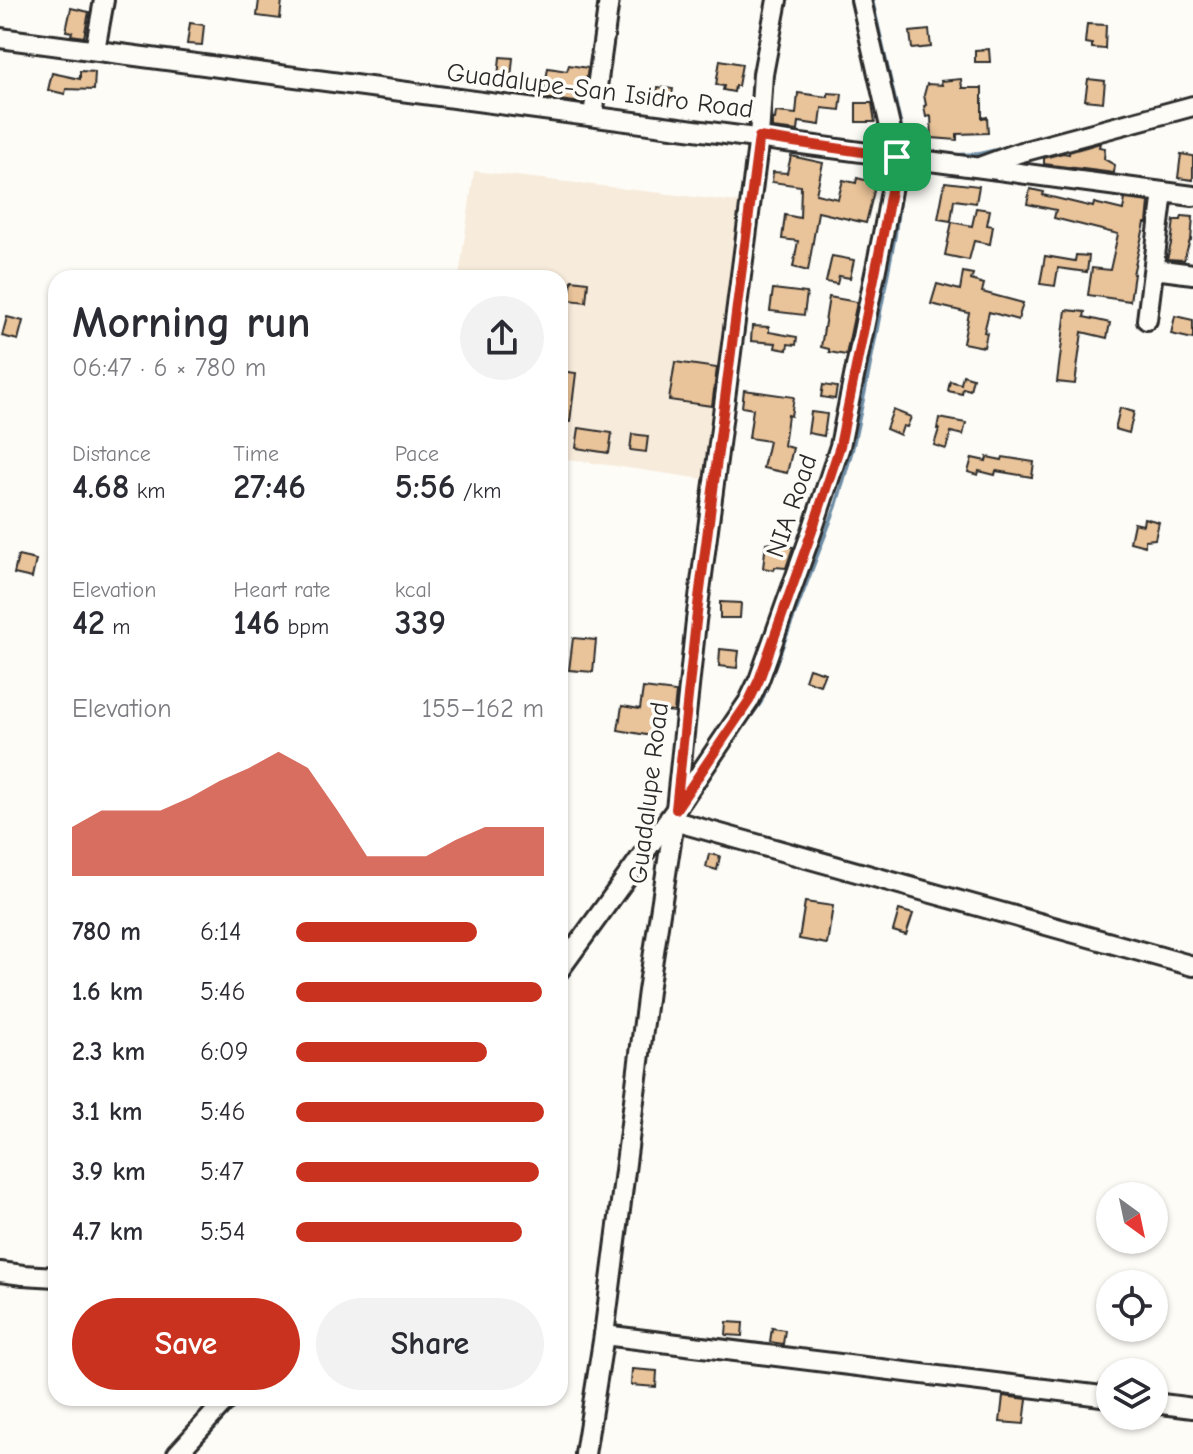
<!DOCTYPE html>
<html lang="en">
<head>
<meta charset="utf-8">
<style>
  :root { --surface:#fff; --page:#f2f2f3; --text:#2b2b33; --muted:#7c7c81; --accent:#c8321e }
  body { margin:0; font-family:"Comic Neue",sans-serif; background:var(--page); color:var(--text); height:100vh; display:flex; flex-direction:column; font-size:30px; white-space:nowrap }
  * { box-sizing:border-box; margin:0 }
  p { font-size:26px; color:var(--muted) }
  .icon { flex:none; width:44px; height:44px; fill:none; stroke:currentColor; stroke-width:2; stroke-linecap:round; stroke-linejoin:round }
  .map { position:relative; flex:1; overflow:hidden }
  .details { position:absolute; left:48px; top:270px; width:520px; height:1136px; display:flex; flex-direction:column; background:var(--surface); border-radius:24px; box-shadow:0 2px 6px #0004 }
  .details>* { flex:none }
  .needle { width:52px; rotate:147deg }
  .controls { position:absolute; left:1096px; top:1182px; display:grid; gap:16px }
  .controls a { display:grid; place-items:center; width:72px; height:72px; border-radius:50%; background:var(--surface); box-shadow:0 2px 6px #0004; font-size:40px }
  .pin { position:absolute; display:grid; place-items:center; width:68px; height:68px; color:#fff; margin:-34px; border-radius:16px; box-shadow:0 4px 12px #0006 }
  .round { display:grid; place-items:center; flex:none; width:84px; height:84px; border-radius:42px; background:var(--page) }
  .overview { display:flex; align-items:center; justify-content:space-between; height:136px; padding:0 24px }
  h1 { font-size:44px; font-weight:600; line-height:60px }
  .stats { display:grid; grid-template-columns:repeat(3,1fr); gap:12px; height:136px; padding:8px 24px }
  .stats div { display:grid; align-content:center }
  .stats b { font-size:34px; font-weight:600 }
  .stats small { font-size:22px; font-weight:400 }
  .stats p { font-size:22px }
  .chart { height:224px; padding:16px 24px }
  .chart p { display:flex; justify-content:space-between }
  .chart svg { width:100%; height:144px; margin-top:8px; fill:var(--accent); opacity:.7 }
  .primary-button { display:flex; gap:16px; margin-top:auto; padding:16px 24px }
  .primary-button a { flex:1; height:92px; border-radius:48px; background:var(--accent); color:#fff; font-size:32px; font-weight:600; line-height:92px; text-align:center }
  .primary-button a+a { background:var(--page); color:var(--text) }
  ul { padding:0 24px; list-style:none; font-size:26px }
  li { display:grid; grid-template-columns:128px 96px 1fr; align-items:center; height:60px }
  li i { height:20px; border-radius:10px; background:var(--accent) }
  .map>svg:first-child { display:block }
  .built { fill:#f7ebdb }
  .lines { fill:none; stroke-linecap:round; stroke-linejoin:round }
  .stream { stroke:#6e8ea6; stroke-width:4 }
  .building { fill:#e9c399; stroke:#2b2b2b; stroke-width:2 }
  .minor-casing { stroke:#2b2b2b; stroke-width:24 }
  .minor { stroke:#fdfcf7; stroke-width:18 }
  .route-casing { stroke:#fff; stroke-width:16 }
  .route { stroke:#c8321e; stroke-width:10 }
  .labels { text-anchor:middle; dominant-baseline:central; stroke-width:7; stroke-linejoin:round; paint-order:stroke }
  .street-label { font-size:26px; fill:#2b2b2b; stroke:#fdfcf7 }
</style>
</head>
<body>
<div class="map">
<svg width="1193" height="1454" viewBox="0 0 1193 1454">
  <rect width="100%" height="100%" fill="#fdfcf7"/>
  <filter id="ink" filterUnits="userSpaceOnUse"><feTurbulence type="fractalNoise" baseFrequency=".0125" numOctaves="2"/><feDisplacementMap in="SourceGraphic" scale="16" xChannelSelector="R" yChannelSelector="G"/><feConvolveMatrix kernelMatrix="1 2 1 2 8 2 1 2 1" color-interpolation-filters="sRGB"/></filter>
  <g filter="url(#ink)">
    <polygon class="built" points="474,171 746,203 710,480 560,458 560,278 459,278"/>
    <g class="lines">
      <g class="stream">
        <polyline points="872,0 906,149 911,149"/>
        <polyline points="1091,124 1113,118"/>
        <polyline points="955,155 979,154 1009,147"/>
        <polyline points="732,741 761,702 836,506 852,450 865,390 895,235 900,192"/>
        <polyline points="560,986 657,851"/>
        <polyline points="190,1454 242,1398"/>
      </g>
    </g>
    <g class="building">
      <polygon points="259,0 282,0 280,19 257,16"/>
      <polygon points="71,8 89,12 84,37 71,35 72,32 66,31"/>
      <polygon points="190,23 204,25 202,45 187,44"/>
      <polygon points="1087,24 1106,25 1105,49 1092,48 1092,44 1085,43"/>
      <polygon points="929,30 931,47 912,49 910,32"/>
      <polygon points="989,49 990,62 975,62 975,50"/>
      <polygon points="500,57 513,58 511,78 498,77"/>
      <polygon points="720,60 742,64 738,86 735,86 734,92 723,90 724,86 716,85"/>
      <polygon points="569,65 588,68 583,103 543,98 548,68 567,71"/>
      <polygon points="80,71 95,72 94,90 66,89 65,94 48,90 52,73 80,79"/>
      <polygon points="961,79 962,88 982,88 982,118 987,117 988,133 957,134 957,140 932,138 931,116 926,117 924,106 926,105 924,95 927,84 942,85 941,81"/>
      <polygon points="1088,79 1105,81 1103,102 1085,100"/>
      <polygon points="658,87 673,89 670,106 655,103"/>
      <polygon points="798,93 828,97 828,93 842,94 840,110 822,108 820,125 799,122 798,131 772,128 772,119 775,119 776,112 796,114"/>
      <polygon points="856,103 872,103 875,122 856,122"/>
      <polygon points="1100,143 1099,147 1105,148 1104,159 1115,165 1114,173 1044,164 1044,158 1063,153 1069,154 1069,152"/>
      <polygon points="1181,154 1193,156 1193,180 1178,178"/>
      <polygon points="791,156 823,163 816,194 838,199 843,180 856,183 857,178 876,183 866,223 818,212 808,271 793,267 798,241 782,239 785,215 800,218 801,186 772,182 773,172 787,173"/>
      <polygon points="945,182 979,186 976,203 954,200 951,221 938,219"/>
      <polygon points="1030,189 1044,192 1043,195 1093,207 1094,203 1123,210 1125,199 1149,202 1147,223 1145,223 1133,274 1134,274 1130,301 1088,295 1092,268 1110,270 1118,234 1054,218 1056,210 1027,204"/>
      <polygon points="976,208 990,210 987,225 993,226 990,244 974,241 969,260 945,255 952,222 972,226"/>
      <polygon points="1182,216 1193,217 1191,240 1190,240 1184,260 1167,259 1171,244 1174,220 1181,220"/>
      <polygon points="1076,255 1089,256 1087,272 1058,268 1055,286 1040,284 1045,256 1075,261"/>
      <polygon points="832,256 854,260 850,278 839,276 837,284 826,282"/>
      <polygon points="963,272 973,274 971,280 984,284 982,292 1023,303 1018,320 989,312 984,332 987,333 984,347 963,343 969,313 931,304 937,284 960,290"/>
      <polygon points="572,280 588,282 586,302 569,300"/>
      <polygon points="773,289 807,293 804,315 770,311"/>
      <polygon points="829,297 857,302 846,355 829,352 829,349 821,347"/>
      <polygon points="1066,310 1085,312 1084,317 1110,323 1107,338 1082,332 1075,384 1057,382"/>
      <polygon points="1175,316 1193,320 1193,339 1171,334"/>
      <polygon points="7,317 23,321 18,340 2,336"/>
      <polygon points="752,326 769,327 769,332 797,337 796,345 788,344 787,350 775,348 776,343 751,341"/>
      <polygon points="675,362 717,368 712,406 669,400"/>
      <polygon points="560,371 576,373 570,422 560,421"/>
      <polygon points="963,375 973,378 970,390 963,388 962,394 948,391 950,381 961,384"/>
      <polygon points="823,385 837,387 835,399 821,397"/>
      <polygon points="744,390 794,397 791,416 788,415 784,446 793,448 787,473 763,468 769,441 749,438 753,409 742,407"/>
      <polygon points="1120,408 1134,412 1129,433 1115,429"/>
      <polygon points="893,410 911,417 907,427 903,426 900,435 886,429"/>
      <polygon points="811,412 827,414 824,436 808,433"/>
      <polygon points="939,418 966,423 963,435 951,432 946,449 934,445 939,429 937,429"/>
      <polygon points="579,428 612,433 609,453 576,448"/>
      <polygon points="632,434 648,436 646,452 630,450"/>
      <polygon points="987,457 1002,460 1003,457 1034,462 1032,477 996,471 995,475 979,471 978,475 968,472 972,458 986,461"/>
      <polygon points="1144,518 1159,522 1155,539 1145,540 1145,546 1130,542 1134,523 1143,525"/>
      <polygon points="766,543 793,547 786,568 775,567 774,570 763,568"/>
      <polygon points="18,556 36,560 32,578 14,574"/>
      <polygon points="720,602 741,603 740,618 720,618"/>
      <polygon points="573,638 596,640 593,672 569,670"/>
      <polygon points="720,649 739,651 737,668 719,666"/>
      <polygon points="809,668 825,673 820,685 805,680"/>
      <polygon points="643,688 676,692 674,712 656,710 652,736 618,730 622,706 640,709"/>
      <polygon points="709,854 720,856 717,870 706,867"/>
      <polygon points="805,902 833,906 827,944 799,939"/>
      <polygon points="899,910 913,914 906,935 893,931"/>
      <polygon points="727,1322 743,1323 742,1336 726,1335"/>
      <polygon points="772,1328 785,1330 783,1344 770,1342"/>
      <polygon points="632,1369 657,1371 656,1387 631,1385"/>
      <polygon points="1003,1396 1027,1399 1024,1424 1000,1422"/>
    </g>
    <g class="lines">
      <g class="minor-casing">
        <g id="minor">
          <path d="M 0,38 C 398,91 796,142 1193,196"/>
          <polyline points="95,50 104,0"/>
          <polyline points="593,116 609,0"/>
          <polyline points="982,166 1018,153 1193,106"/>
          <polyline points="1154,269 1193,274"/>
          <polyline points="1147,320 1163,192"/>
          <polyline points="674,821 1193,966"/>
          <polyline points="560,969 676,809 749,701 759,680 812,531 840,446 885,224 897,157 861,0"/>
          <polyline points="0,1272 23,1275 56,1277"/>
          <polyline points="604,1335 1110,1397"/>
          <polyline points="1154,1403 1193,1408"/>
          <polyline points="177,1454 228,1398"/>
          <polyline points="585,1454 604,1335 648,991 676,809 696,621 759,137 763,74 777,0"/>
        </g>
      </g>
      <use href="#minor" class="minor"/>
    </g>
  </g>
  <g class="lines" filter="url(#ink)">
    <g class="route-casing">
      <polygon id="route" points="759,137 897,157 885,224 840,446 812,531 759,680 749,701 676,809 696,621"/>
    </g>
    <use href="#route" class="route"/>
  </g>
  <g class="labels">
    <g class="street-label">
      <text transform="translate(600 91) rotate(7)">Guadalupe-San Isidro Road</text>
      <text transform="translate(792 506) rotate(-71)">NIA Road</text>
      <text transform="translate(649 793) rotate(-83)">Guadalupe Road</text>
    </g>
  </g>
</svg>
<div class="controls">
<a><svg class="needle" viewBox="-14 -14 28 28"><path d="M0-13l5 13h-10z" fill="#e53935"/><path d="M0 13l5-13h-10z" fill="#7c7c81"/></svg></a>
<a><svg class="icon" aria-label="locate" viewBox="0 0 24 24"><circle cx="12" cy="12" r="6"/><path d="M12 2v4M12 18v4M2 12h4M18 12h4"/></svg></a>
<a><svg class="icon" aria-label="layers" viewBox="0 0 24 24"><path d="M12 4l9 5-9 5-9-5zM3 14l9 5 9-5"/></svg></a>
</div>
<div class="pin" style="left:897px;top:157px;background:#1e9e55"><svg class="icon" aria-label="arrive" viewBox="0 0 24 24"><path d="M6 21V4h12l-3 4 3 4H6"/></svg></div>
<section class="details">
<div class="overview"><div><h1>Morning run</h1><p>06:47 · 6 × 780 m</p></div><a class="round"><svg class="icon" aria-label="share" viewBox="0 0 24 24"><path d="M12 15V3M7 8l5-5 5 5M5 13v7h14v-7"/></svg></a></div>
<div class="stats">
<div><p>Distance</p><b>4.68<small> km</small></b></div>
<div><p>Time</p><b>27:46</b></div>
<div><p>Pace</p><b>5:56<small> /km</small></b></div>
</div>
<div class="stats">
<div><p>Elevation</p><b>42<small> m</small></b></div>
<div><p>Heart rate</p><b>146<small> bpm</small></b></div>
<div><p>kcal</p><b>339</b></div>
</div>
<div class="chart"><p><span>Elevation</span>155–162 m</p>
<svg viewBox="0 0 160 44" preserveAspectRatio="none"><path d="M0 44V29L10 24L20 24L30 24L40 20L50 15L60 11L70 6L80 11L90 24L100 38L110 38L120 38L130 33L140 29L150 29L160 29V44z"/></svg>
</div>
<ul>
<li><b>780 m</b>6:14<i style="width:73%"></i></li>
<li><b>1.6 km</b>5:46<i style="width:99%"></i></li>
<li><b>2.3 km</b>6:09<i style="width:77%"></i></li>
<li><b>3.1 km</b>5:46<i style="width:100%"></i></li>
<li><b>3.9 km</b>5:47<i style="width:98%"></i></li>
<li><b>4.7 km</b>5:54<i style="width:91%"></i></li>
</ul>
<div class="primary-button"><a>Save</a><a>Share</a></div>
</section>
</div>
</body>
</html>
